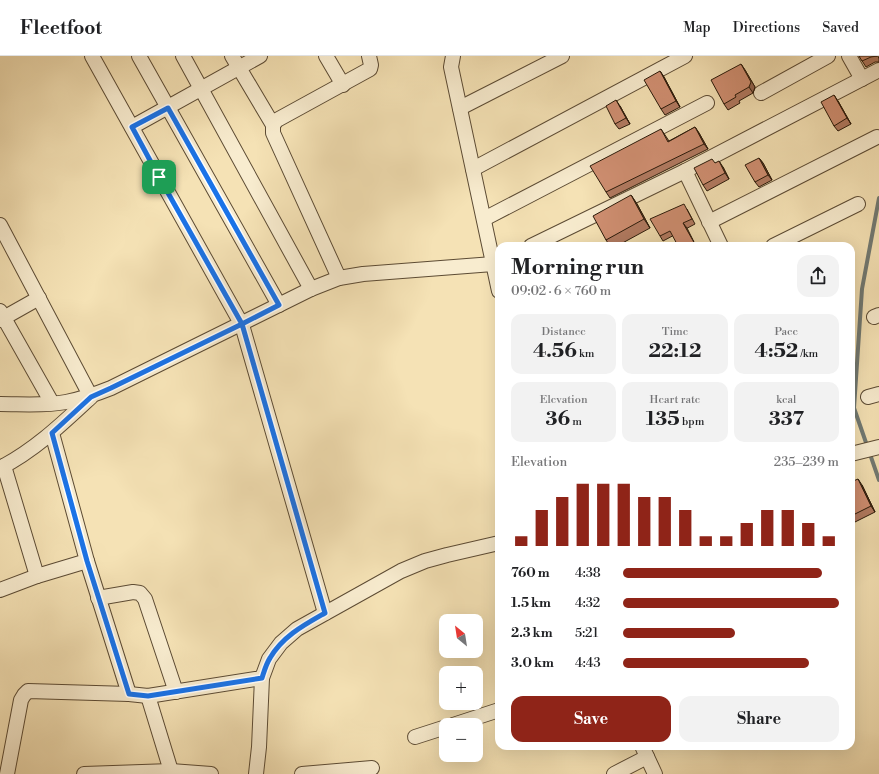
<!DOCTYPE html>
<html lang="en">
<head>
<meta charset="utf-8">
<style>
  :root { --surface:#fff; --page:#f2f2f2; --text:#202124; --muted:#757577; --line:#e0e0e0; --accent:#8f2418 }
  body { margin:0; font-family:"Libre Bodoni",serif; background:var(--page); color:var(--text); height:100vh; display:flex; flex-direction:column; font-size:15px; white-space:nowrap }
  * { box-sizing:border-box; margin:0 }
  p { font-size:13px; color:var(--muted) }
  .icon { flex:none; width:22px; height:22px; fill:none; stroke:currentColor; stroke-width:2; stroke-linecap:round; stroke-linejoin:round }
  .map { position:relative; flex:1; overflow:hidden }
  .drawer { position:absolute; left:495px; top:186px; width:360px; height:508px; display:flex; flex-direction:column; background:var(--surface); border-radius:12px; box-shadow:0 4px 16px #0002 }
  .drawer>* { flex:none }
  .needle { width:26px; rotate:330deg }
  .fabs { position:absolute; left:439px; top:558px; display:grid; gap:8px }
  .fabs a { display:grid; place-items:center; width:44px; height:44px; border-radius:8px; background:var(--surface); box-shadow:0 4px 16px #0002; font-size:20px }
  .pin { position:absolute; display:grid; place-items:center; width:34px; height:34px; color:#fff; margin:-17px; border-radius:8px; box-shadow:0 2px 6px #0006 }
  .round { display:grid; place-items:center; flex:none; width:42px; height:42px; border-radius:12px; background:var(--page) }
  .overview { display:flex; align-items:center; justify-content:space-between; height:68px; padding:0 16px }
  h1 { font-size:22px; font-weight:700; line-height:30px }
  .stats { display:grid; grid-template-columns:repeat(3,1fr); gap:6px; height:68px; padding:4px 16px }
  .stats div { display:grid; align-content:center; border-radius:10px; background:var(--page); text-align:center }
  .stats b { font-size:20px; font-weight:700 }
  .stats small { font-size:11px; font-weight:400 }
  .stats p { font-size:11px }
  .chart { height:112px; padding:8px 16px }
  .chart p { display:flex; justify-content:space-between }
  .chart svg { width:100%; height:72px; margin-top:4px; stroke:var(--accent); stroke-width:6 }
  .primary-button { display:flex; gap:8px; margin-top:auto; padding:8px 16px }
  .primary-button a { flex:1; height:46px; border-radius:12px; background:var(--accent); color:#fff; font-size:16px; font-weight:700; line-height:46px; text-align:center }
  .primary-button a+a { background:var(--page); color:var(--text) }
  ul { padding:0 16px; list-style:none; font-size:13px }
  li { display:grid; grid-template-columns:64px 48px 1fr; align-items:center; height:30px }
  li i { height:10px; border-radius:5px; background:var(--accent) }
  header { display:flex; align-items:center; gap:24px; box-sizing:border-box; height:56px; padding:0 20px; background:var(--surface); border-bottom:1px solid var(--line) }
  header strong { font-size:19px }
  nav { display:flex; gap:22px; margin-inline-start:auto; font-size:14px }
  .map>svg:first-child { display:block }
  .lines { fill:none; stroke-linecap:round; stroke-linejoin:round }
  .stream { stroke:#727a73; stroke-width:4 }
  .street-casing { stroke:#5c4b34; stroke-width:16 }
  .street { stroke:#f8eccf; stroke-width:14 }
  .wall { fill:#b37b62; stroke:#291909 }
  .shaded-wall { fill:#926450; stroke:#291909 }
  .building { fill:#d08f72; stroke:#291909 }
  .route-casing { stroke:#fff; stroke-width:8 }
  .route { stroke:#1a73e8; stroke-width:5 }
</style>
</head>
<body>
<header>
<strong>Fleetfoot</strong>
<nav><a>Map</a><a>Directions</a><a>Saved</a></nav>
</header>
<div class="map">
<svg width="879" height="718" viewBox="0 0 879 718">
  <rect width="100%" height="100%" fill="#f5e2b5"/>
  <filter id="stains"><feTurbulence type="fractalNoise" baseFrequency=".005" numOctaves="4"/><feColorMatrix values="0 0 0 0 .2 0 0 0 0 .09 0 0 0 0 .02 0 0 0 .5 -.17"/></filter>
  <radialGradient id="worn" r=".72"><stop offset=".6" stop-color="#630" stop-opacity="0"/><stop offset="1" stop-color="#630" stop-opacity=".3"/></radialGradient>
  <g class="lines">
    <polyline class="stream" points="879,142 862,233 854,352 879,424"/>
    <g class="street-casing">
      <g id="street">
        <polyline points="92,0 242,269 325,557"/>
        <polyline points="139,0 279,249"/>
        <polyline points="183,0 311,233"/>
        <polyline points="232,0 273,69"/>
        <polyline points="326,0 343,29"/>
        <polyline points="453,0 451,11 499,235"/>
        <polyline points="849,0 862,23"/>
        <polyline points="761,37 828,0"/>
        <polyline points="460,52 562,0"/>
        <polyline points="132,71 260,0"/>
        <polyline points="473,113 685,0"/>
        <polyline points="685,115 721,190"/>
        <polyline points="484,163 707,47"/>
        <polyline points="709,166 877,81"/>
        <path d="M 0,169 L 91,341 C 63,367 35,394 0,412"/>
        <polyline points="531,190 685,115 879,14"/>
        <polyline points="773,190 858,148"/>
        <polyline points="339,222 273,77 273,69 277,64 370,13 371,9 369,0"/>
        <polyline points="0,255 52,347"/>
        <polyline points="874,261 879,259"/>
        <polyline points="0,264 39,242"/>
        <polyline points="868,341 879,338"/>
        <path d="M 0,348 C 22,348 45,350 66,346 C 82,343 96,338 111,332 L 311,233 L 339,222 L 363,218 L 493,208 L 499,206"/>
        <polyline points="851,398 879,391"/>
        <polyline points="4,410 37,520"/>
        <polyline points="87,505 129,638"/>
        <polyline points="0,534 37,520 87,505 52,377"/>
        <polyline points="98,542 133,536 140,537 145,543 176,636"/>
        <polyline points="148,640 171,715"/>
        <polyline points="453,669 499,654"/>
        <polyline points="415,681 446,671"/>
        <polyline points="642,690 655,718"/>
        <polyline points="7,718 21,644 24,639 28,635 129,638 148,640 262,622"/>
        <polyline points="84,718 171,715 211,718"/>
        <polyline points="256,718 259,691 262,622 269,603 281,587 297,573 401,515 425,505 447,499 499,487"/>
        <polyline points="302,718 372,712"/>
        <polyline points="614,718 647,701"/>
      </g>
    </g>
    <use href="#street" class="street"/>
  </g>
  <g class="wall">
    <polygon points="859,0 878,0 879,3 879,6 875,6 866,11"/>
    <polygon points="741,8 745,14 755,31 753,37 739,45 740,47 728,54 724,48"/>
    <polygon points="660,15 664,21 680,51 665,59 661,53"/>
    <polygon points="838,45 851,68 838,75 834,70"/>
    <polygon points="620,50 630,68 619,73 615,68"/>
    <polygon points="695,71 699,77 708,93 610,142 606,136 661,73 669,85"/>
    <polygon points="759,102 763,107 772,124 759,131 755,126"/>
    <polygon points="715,107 723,111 729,123 707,135 703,129"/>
    <polygon points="631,139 637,148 650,172 617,190 610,190 606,184"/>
    <polygon points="687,153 695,168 663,185 660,180"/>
    <polygon points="862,429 875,456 855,466 851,460"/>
  </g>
  <g class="shaded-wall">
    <polygon points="741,8 745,14 755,31 753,37 749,31"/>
    <polygon points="660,15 664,21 680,51 676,45"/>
    <polygon points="834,39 838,45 851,68 847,62"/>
    <polygon points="616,44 620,50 630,68 626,62"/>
    <polygon points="695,71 699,77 708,93 704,88"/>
    <polygon points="759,102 763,107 772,124 768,119"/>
    <polygon points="719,105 723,111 729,123 725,117"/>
    <polygon points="631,139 637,148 650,172 644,163"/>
    <polygon points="683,167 687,172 696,190"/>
    <polygon points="858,423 862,429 875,456 871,450"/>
  </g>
  <g class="building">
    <polygon points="859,0 877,0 871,1 862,5"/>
    <polygon points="741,8 751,26 749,31 735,39 736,41 724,48 711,24"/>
    <polygon points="660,15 676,45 661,53 644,24"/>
    <polygon points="834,39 847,62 834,70 821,46"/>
    <polygon points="616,44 626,62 615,68 606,50"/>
    <polygon points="695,71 704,88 606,136 590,110 661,73 668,86"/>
    <polygon points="759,102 768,119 755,126 745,109"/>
    <polygon points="712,103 715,107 719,105 725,117 703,129 694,112"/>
    <polygon points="631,139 644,163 606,184 593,160"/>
    <polygon points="684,148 692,163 683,167 696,190 678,190 670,175 660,180 650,163"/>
    <polygon points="858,423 871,450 851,460 851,426"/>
  </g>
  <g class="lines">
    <g class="route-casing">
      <path id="route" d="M 159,121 L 242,268 L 111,332 L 91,341 L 52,377 L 87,505 L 129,638 L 148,640 L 262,622 C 264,616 266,608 270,602 C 283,580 304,569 325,557 L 242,268 L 279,249 L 168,52 L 132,71 L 159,121"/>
    </g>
    <use href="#route" class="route"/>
  </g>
  <rect width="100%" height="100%" filter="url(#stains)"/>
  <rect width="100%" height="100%" fill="url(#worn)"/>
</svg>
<div class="fabs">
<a><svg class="needle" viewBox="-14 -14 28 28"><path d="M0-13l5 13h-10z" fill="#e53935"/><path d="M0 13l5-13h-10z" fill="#757577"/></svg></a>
<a>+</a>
<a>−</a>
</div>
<div class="pin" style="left:159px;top:121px;background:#1e9e55"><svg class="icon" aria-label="arrive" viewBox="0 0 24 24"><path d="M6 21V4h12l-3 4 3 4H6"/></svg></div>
<section class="drawer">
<div class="overview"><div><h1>Morning run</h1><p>09:02 · 6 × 760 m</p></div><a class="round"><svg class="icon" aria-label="share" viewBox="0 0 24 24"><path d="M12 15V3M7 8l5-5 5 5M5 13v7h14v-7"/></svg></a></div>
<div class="stats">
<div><p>Distance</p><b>4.56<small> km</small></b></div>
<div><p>Time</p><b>22:12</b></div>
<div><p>Pace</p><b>4:52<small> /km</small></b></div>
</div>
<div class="stats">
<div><p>Elevation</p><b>36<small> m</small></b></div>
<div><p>Heart rate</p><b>135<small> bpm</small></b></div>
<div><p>kcal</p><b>337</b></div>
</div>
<div class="chart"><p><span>Elevation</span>235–239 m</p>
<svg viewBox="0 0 160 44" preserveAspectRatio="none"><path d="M5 44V38M15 44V22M25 44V14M35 44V6M45 44V6M55 44V6M65 44V14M75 44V14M85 44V22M95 44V38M105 44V38M115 44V30M125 44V22M135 44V22M145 44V30M155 44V38"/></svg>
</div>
<ul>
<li><b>760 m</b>4:38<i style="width:92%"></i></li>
<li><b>1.5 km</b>4:32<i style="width:100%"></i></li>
<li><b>2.3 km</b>5:21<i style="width:52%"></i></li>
<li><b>3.0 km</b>4:43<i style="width:86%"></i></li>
</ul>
<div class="primary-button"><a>Save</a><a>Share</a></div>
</section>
</div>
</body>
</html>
